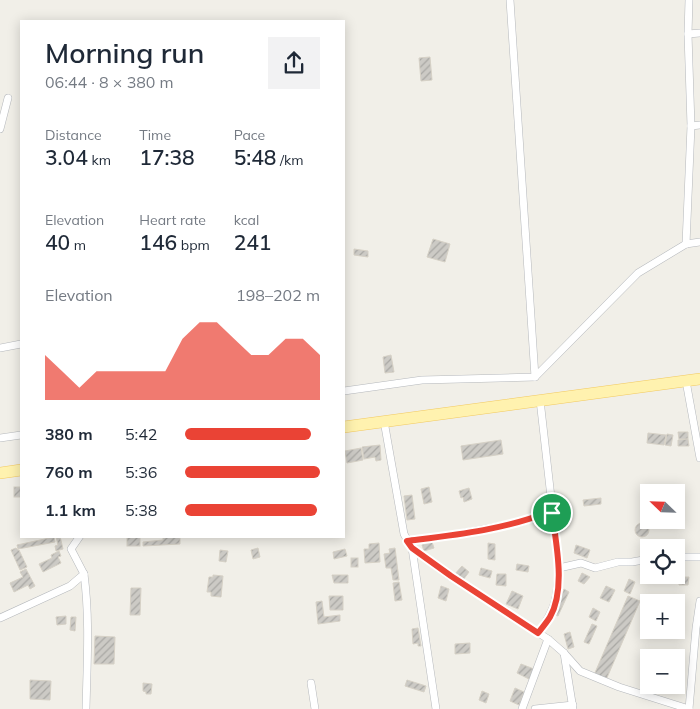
<!DOCTYPE html>
<html lang="en">
<head>
<meta charset="utf-8">
<style>
  :root { --surface:#fff; --page:#f2f2f3; --text:#1f2937; --muted:#747a83; --accent:#ea4335 }
  body { margin:0; font-family:Mulish,sans-serif; background:var(--page); color:var(--text); height:100vh; display:flex; flex-direction:column; font-size:19px; white-space:nowrap }
  * { box-sizing:border-box; margin:0 }
  p { font-size:16px; color:var(--muted) }
  .icon { flex:none; width:28px; height:28px; fill:none; stroke:currentColor; stroke-width:2; stroke-linecap:round; stroke-linejoin:round }
  .map { position:relative; flex:1; overflow:hidden }
  .side { position:absolute; left:20px; top:20px; width:325px; height:518px; display:flex; flex-direction:column; background:var(--surface); border-radius:0px; box-shadow:0 2px 12px #0003 }
  .side>* { flex:none }
  .needle { width:32px; rotate:293deg }
  .buttons { position:absolute; left:640px; top:484px; display:grid; gap:10px }
  .buttons a { display:grid; place-items:center; width:45px; height:45px; border-radius:0px; background:var(--surface); box-shadow:0 2px 12px #0003; font-size:25px }
  .pin { position:absolute; display:grid; place-items:center; width:42px; height:42px; color:#fff; margin:-21px; border:2px solid #fff; border-radius:50%; box-shadow:0 1px 5px #0007 }
  .round { display:grid; place-items:center; flex:none; width:52px; height:52px; border-radius:0px; background:var(--page) }
  .summary { display:flex; align-items:center; justify-content:space-between; height:85px; padding:0 25px }
  h1 { font-size:28px; font-weight:600; line-height:38px }
  .figures { display:grid; grid-template-columns:repeat(3,1fr); gap:8px; height:85px; padding:5px 25px }
  .figures div { display:grid; align-content:center }
  .figures b { font-size:21px; font-weight:600 }
  .figures small { font-size:14px; font-weight:400 }
  .figures p { font-size:14px }
  .chart { height:140px; padding:10px 25px }
  .chart p { display:flex; justify-content:space-between }
  .chart svg { width:100%; height:90px; margin-top:5px; fill:var(--accent); opacity:.7 }
  ul { padding:0 25px; list-style:none; font-size:16px }
  li { display:grid; grid-template-columns:80px 60px 1fr; align-items:center; height:38px }
  li i { height:12px; border-radius:6px; background:var(--accent) }
  .map>svg:first-child { display:block }
  .building { fill:url(#building-hatch); stroke:#d6d1c6 }
  .lines { fill:none; stroke-linecap:round; stroke-linejoin:round }
  .street-casing { stroke:#b5b8bc; stroke-width:8 }
  .primary-casing { stroke:#f2c960; stroke-width:12 }
  .street { stroke:#fff; stroke-width:7 }
  .primary { stroke:#fff2af; stroke-width:11 }
  .route-casing { stroke:#fff; stroke-width:10 }
  .route { stroke:#ea4335; stroke-width:6 }
</style>
</head>
<body>
<div class="map">
<svg width="700" height="709" viewBox="0 0 700 709">
  <defs>
    <pattern id="building-hatch" width="6" height="6" patternUnits="userSpaceOnUse" patternTransform="scale(1.25)"><rect width="6" height="6" fill="#cccac5"/><path d="M-1 1l2-2M0 6l6-6M5 7l2-2" fill="none" stroke="#a9a8a4"/></pattern>
  </defs>
  <rect width="100%" height="100%" fill="#f1efe8"/>
  <g class="building">
    <polygon points="430,57 432,80 421,81 419,58"/>
    <polygon points="433,239 450,244 445,262 427,257"/>
    <polygon points="354,249 368,251 368,257 354,255"/>
    <polygon points="391,355 394,372 385,373 383,357"/>
    <polygon points="678,432 688,432 688,439 679,439"/>
    <polygon points="648,433 666,435 664,445 647,443"/>
    <polygon points="667,434 673,435 671,446 665,445"/>
    <polygon points="688,439 689,446 678,446 678,440"/>
    <polygon points="501,440 503,454 463,460 461,446"/>
    <polygon points="380,445 381,460 376,461 375,457 364,459 362,447"/>
    <polygon points="361,448 363,460 347,463 345,451"/>
    <rect x="14" y="487" width="7" height="10"/>
    <polygon points="429,487 432,502 424,504 421,489"/>
    <polygon points="469,488 472,499 464,502 463,497 461,498 459,491"/>
    <polygon points="412,495 415,519 407,520 404,496"/>
    <polygon points="601,498 601,504 584,506 583,500"/>
    <circle cx="642" cy="530" r="7"/>
    <polygon points="60,536 63,549 56,551 55,546 58,545 56,537"/>
    <polygon points="163,536 180,536 180,544 143,546 143,542 163,540"/>
    <polygon points="54,537 55,542 18,549 17,545"/>
    <rect x="127" y="537" width="13" height="9"/>
    <polygon points="432,542 434,548 424,551 422,545"/>
    <polygon points="379,543 380,562 365,563 364,549 369,549 369,544"/>
    <polygon points="488,543 495,544 495,560 488,559"/>
    <polygon points="576,545 590,550 587,558 574,553"/>
    <polygon points="16,548 18,550 19,550 27,567 20,570 11,550"/>
    <polygon points="258,548 260,557 253,559 251,550"/>
    <polygon points="395,548 399,580 393,580 391,568 386,568 384,554 390,553 389,549"/>
    <polygon points="345,549 347,556 334,559 333,552"/>
    <polygon points="220,550 228,551 226,562 219,561"/>
    <polygon points="59,551 61,556 58,557 61,563 43,572 39,564 52,558 51,555"/>
    <rect x="351" y="558" width="7" height="9"/>
    <polygon points="517,564 529,566 528,572 516,570"/>
    <polygon points="462,566 469,572 463,580 455,574"/>
    <polygon points="481,568 492,571 490,578 479,575"/>
    <polygon points="26,569 35,586 30,589 28,585 14,592 10,583 23,577 20,572"/>
    <polygon points="582,573 590,577 584,584 578,581"/>
    <polygon points="497,574 506,574 506,586 496,585"/>
    <polygon points="213,575 223,576 221,597 211,596 211,592 207,592 209,577 213,577"/>
    <polygon points="332,575 348,575 348,583 334,583"/>
    <polygon points="679,577 689,577 688,585 679,585"/>
    <polygon points="629,579 635,582 630,594 624,591"/>
    <polygon points="399,582 402,600 395,601 393,583"/>
    <polygon points="441,586 449,589 446,601 438,598"/>
    <polygon points="606,586 615,590 609,602 600,598"/>
    <polygon points="131,588 141,588 140,615 130,615"/>
    <polygon points="564,589 569,592 558,616 553,614"/>
    <polygon points="512,591 523,596 518,609 506,604"/>
    <polygon points="329,596 343,596 343,610 330,610"/>
    <polygon points="628,596 640,601 606,680 594,675"/>
    <polygon points="322,601 324,617 340,615 340,621 318,624 316,602"/>
    <polygon points="593,608 600,612 596,621 589,617"/>
    <polygon points="66,616 66,624 57,625 56,617"/>
    <polygon points="71,617 76,617 75,631 70,630"/>
    <polygon points="592,624 597,626 589,644 584,642"/>
    <polygon points="418,628 421,646 418,646 418,643 413,644 412,629"/>
    <polygon points="570,632 574,647 568,649 564,634"/>
    <polygon points="95,636 115,637 114,664 94,664"/>
    <polygon points="470,643 470,653 455,654 455,644"/>
    <polygon points="521,664 534,669 529,679 517,673"/>
    <polygon points="30,680 51,681 50,700 30,699"/>
    <polygon points="407,680 426,686 424,692 405,686"/>
    <polygon points="143,683 152,684 151,694 146,694 146,692 143,691"/>
    <polygon points="515,688 524,692 519,705 510,701"/>
    <polygon points="482,691 489,694 486,703 479,700"/>
  </g>
  <g class="lines">
    <g class="street-casing">
      <g id="street">
        <polyline points="510,0 535,377"/>
        <polyline points="688,34 700,33"/>
        <polyline points="691,126 700,125"/>
        <polyline points="0,129 8,98"/>
        <polyline points="686,244 691,126 688,34 689,0"/>
        <polyline points="0,348 21,344"/>
        <polyline points="686,381 700,458"/>
        <polyline points="344,391 422,380 535,377 638,273 686,244 700,242"/>
        <polyline points="384,421 404,534 412,548 451,577 548,639 564,653 580,671 619,687 689,709"/>
        <polyline points="0,438 21,435"/>
        <polyline points="407,541 454,535 521,522 552,513"/>
        <polyline points="412,548 436,709"/>
        <polyline points="676,557 700,557"/>
        <polyline points="559,568 581,563 595,568 618,562 632,562 649,559"/>
        <path d="M 84,574 C 90,619 87,664 86,709"/>
        <polyline points="0,618 70,586 84,574 71,549 80,536"/>
        <path d="M 538,633 C 556,609 557,598 559,568 L 540,400"/>
        <polyline points="564,653 573,709"/>
        <polyline points="311,683 315,709"/>
        <polyline points="522,709 548,639"/>
        <polyline points="535,709 573,705"/>
        <polyline points="689,709 696,628 700,601"/>
      </g>
    </g>
    <g class="primary-casing">
      <g id="primary">
        <polyline points="344,427 700,379"/>
        <polyline points="0,473 21,470"/>
      </g>
    </g>
    <use href="#street" class="street"/>
    <use href="#primary" class="primary"/>
  </g>
  <g class="lines">
    <g class="route-casing">
      <path id="route" d="M 546,513 L 552,513 C 556,543 566,589 550,617 C 547,622 542,628 538,633 L 451,576 L 412,548 L 407,541 C 454,535 502,530 546,513 Z"/>
    </g>
    <use href="#route" class="route"/>
  </g>
</svg>
<div class="buttons">
<a><svg class="needle" viewBox="-14 -14 28 28"><path d="M0-13l5 13h-10z" fill="#e53935"/><path d="M0 13l5-13h-10z" fill="#747a83"/></svg></a>
<a><svg class="icon" aria-label="locate" viewBox="0 0 24 24"><circle cx="12" cy="12" r="6"/><path d="M12 2v4M12 18v4M2 12h4M18 12h4"/></svg></a>
<a>+</a>
<a>−</a>
</div>
<div class="pin" style="left:552px;top:513px;background:#1e9e55"><svg class="icon" aria-label="arrive" viewBox="0 0 24 24"><path d="M6 21V4h12l-3 4 3 4H6"/></svg></div>
<section class="side">
<div class="summary"><div><h1>Morning run</h1><p>06:44 · 8 × 380 m</p></div><a class="round"><svg class="icon" aria-label="share" viewBox="0 0 24 24"><path d="M12 15V3M7 8l5-5 5 5M5 13v7h14v-7"/></svg></a></div>
<div class="figures">
<div><p>Distance</p><b>3.04<small> km</small></b></div>
<div><p>Time</p><b>17:38</b></div>
<div><p>Pace</p><b>5:48<small> /km</small></b></div>
</div>
<div class="figures">
<div><p>Elevation</p><b>40<small> m</small></b></div>
<div><p>Heart rate</p><b>146<small> bpm</small></b></div>
<div><p>kcal</p><b>241</b></div>
</div>
<div class="chart"><p><span>Elevation</span>198–202 m</p>
<svg viewBox="0 0 160 44" preserveAspectRatio="none"><path d="M0 44V22L10 30L20 38L30 30L40 30L50 30L60 30L70 30L80 14L90 6L100 6L110 14L120 22L130 22L140 14L150 14L160 22V44z"/></svg>
</div>
<ul>
<li><b>380 m</b>5:42<i style="width:93%"></i></li>
<li><b>760 m</b>5:36<i style="width:100%"></i></li>
<li><b>1.1 km</b>5:38<i style="width:98%"></i></li>
</ul>
</section>
</div>
</body>
</html>
